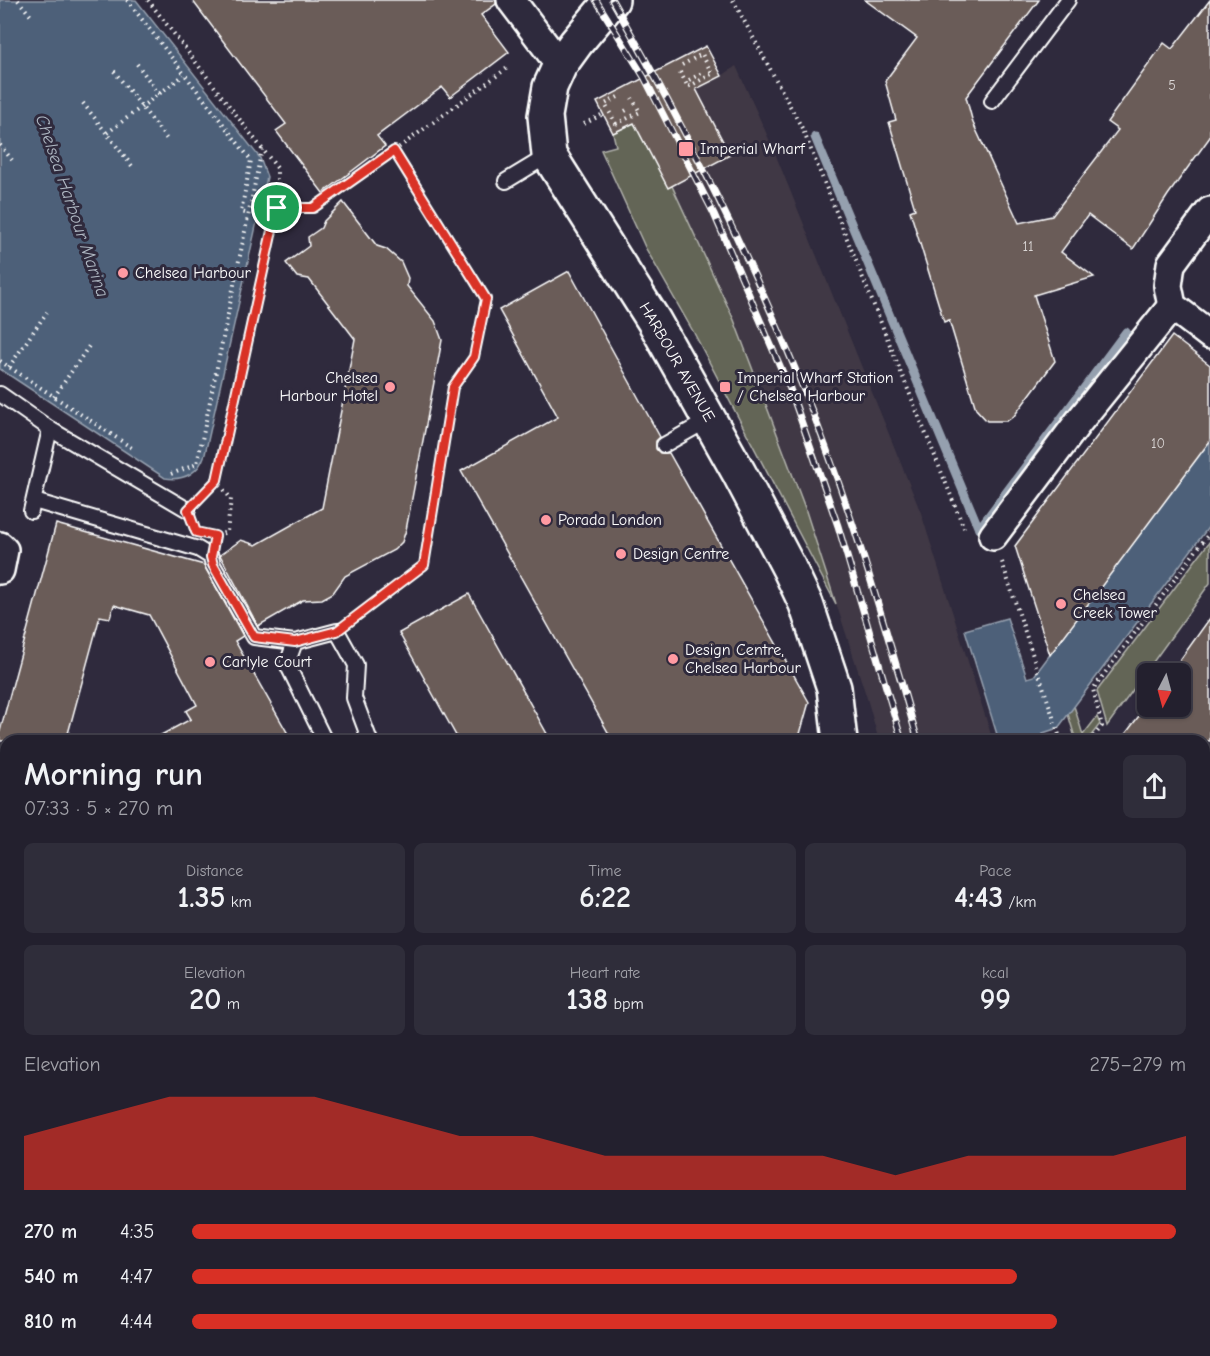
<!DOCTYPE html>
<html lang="en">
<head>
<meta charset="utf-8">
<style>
  :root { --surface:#23202e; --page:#2f2d3a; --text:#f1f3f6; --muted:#a3a3aa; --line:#403e4a; --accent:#d93025 }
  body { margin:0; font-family:"Comic Neue",sans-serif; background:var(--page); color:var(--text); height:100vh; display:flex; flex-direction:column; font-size:22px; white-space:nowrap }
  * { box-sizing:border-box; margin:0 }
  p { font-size:20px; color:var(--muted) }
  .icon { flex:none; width:33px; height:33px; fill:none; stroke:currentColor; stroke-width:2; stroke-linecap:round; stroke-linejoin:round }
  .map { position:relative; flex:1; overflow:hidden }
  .sheet { position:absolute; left:0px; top:735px; width:1210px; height:621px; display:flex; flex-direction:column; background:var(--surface); border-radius:18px 18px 0 0; box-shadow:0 2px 4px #0004,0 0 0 2px var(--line) }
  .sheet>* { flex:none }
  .needle { width:39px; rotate:186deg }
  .controls { position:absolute; left:1137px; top:663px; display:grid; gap:12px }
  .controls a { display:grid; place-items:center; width:54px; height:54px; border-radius:9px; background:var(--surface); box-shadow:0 2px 4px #0004,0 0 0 2px var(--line); font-size:30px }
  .pin { position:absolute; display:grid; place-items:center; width:51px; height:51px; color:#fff; margin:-26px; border:3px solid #fff; border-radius:50%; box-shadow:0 2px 6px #0007 }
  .round { display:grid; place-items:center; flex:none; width:63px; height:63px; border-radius:9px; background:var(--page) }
  .overview { display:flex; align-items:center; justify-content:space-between; height:102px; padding:0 24px }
  h1 { font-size:33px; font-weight:600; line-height:45px }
  .metrics { display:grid; grid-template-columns:repeat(3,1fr); gap:9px; height:102px; padding:6px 24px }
  .metrics div { display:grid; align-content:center; border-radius:9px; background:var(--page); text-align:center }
  .metrics b { font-size:30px; font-weight:600 }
  .metrics small { font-size:16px; font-weight:400 }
  .metrics p { font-size:16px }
  .chart { height:168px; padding:12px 24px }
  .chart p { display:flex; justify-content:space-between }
  .chart svg { width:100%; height:108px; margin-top:6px; fill:var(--accent); opacity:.7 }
  ul { padding:0 24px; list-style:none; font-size:20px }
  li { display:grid; grid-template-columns:96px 72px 1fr; align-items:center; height:45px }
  li i { height:15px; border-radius:8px; background:var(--accent) }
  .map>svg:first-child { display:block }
  .built { fill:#413945 }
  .green { fill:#636557; stroke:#b1b2ab; stroke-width:1.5 }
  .water { fill:#4e6179; stroke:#95a0af; stroke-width:1.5 }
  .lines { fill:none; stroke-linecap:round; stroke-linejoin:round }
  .stream { stroke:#95a0af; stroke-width:9 }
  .building { fill:#6a5b58; stroke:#fff; stroke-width:1.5 }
  .lane-casing { stroke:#fff; stroke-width:18 }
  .street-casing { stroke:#fff; stroke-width:32 }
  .secondary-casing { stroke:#fff; stroke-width:38 }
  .path { stroke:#fff; stroke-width:4; stroke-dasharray:1.5 4.5; stroke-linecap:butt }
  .lane { stroke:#2f2a3d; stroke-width:14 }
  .street { stroke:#2f2a3d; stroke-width:27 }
  .secondary { stroke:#2f2a3d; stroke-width:33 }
  .rail-casing { stroke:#fff; stroke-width:7 }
  .rail { stroke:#2f2a3d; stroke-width:4.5; stroke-dasharray:14; stroke-linecap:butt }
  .path-bridge { stroke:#fff; stroke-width:4; stroke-dasharray:1.5 4.5; stroke-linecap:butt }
  .route-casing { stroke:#fff; stroke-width:12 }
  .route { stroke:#d93025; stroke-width:8 }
  .poi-dot { fill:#ff9aa2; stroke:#2f2a3d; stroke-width:2 }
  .labels { text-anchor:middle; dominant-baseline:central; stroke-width:6; stroke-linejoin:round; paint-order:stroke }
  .number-label { font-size:14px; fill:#dad6d5 }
  .poi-label { font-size:16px; fill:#fff; stroke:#2f2a3d; text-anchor:start }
  .street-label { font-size:16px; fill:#fff; stroke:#2f2a3d }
  .water-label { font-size:18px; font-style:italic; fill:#afb8c3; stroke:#2f2a3d }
</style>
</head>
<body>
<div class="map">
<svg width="1210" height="1356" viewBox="0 0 1210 1356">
  <rect width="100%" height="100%" fill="#2f2a3d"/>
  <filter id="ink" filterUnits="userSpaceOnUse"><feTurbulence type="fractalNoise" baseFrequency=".0167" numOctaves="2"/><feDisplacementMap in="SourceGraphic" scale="12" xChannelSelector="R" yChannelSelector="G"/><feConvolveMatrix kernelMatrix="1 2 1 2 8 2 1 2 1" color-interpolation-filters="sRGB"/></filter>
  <g filter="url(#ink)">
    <g class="built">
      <polygon points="706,46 722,76 736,66 772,146 921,513 993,741 879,741 867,698 805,508 734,320 673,186 668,188 633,123 613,133 597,102"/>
      <polygon points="1039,1350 1097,1350 1098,1356 1041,1356"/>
    </g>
    <g class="green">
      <polygon points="634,123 668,187 672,186 734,320 805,508 836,604 694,333 645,247 601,150 616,146 613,133"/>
      <polygon points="1210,541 1210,583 1107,726 1097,691"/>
      <polygon points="1074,706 1083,735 1097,717 1100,724 1087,741 1076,741 1068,714"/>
      <polygon points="926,1350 1039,1350 1041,1356 920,1356"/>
    </g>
    <g class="water">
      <path d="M 0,0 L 136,0 L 260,158 L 267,177 L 205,454 C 199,473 184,481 165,478 L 0,369 Z"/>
      <polygon points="1210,441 1210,525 1058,728 1043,733 1045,741 999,741 965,630 1007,618 1027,678 1034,676"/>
      <polygon points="1210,1086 1210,1227 1205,1233 1204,1094"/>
      <polygon points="6,1321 6,1350 208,1350 196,1356 0,1356 0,1324"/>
      <polygon points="726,1350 926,1350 920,1356 737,1356"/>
    </g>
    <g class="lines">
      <g class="stream">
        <polyline points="815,137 979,529"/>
        <polyline points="979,529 1126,332"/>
      </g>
    </g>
    <g class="building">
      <polygon points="192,0 496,0 496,4 481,15 509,52 450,97 442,87 377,136 385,146 323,193 276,131 286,124"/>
      <polygon points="865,0 1039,0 966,97 973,123 1019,223 1052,216 1118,130 1107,122 1164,43 1172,49 1210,0 1210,137 1168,195 1133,249 1088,215 1061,252 1094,277 1034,295 1055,361 1014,416 1007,421 987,421 976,409 949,320 944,322 910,211 915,209 889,122 896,120 885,81 917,38"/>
      <polygon points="706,46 722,76 696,89 730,155 668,188 634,123 613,133 597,102"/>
      <polygon points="343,202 377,246 386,249 401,262 408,278 407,286 435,321 442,340 406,530 402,542 394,550 345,576 333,593 322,599 303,600 258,626 220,555 241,540 256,545 322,508 355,339 309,279 297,277 286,263 309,246 308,237 321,228 324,221"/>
      <polygon points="569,271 660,437 656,441 656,449 660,453 669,453 809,702 798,741 613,741 461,471 558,417 499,310"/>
      <polygon points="1172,336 1210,365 1210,441 1050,655 1015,546"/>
      <polygon points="56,524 204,565 243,636 235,641 292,741 150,741 191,719 186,711 197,705 149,615 114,605 110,618 100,616 66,741 0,741 0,731"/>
      <polygon points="469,594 551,741 459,741 399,633"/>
      <polygon points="1210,618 1210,741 1120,741 1148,704 1148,706 1180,706 1180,674 1170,674"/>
    </g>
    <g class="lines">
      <g class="lane-casing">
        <g id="lane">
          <polyline points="992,101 1068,0"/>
          <polyline points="506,181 549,155"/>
          <polyline points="0,394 50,429 188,510"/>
          <polyline points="664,445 710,419"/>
          <polyline points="34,501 198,549 211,557 213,565 254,637 295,642"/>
          <polyline points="31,511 50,429"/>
          <polyline points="325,741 287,664 295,642 337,631 356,665 354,698 370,741"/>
          <polyline points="0,1154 6,1165"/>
          <polyline points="532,1356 539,1353"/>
        </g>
      </g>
      <g class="street-casing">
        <g id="street">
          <polyline points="511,0 560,65"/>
          <polyline points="1210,211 1171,264 1168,286 1172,306 1210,335"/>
          <polyline points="993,536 1080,420 1172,306"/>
          <polyline points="0,546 4,550 0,570"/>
          <polyline points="0,889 6,890"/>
          <polyline points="0,1272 6,1271"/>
        </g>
      </g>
      <g class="secondary-casing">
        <g id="secondary">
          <polyline points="612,0 576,43 560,65 550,87 545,116 549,155 654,321 739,473 789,568 806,604 834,688 840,741"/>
          <polyline points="673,1350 675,1356"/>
        </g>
      </g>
      <g class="path">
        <polyline points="18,0 31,16"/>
        <polyline points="127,0 251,160 241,212 249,214"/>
        <polyline points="148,0 277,168 277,208 217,480 202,495"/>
        <polyline points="733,0 803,130 964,528"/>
        <polyline points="137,64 159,94"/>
        <polyline points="114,71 169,142"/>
        <polyline points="680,72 688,87 712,74"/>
        <polyline points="689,80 702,73"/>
        <polyline points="83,103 132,166"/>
        <polyline points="625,111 630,108"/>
        <polyline points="584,124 603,114"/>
        <polyline points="616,124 640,112 632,98"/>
        <polyline points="107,133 184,75"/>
        <polyline points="0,145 12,160"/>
        <polyline points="394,151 510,66"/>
        <polyline points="277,208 313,208 394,151 486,299 474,357 453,387 424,565 354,618"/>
        <polyline points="0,361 132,448"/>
        <polyline points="9,367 47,312"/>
        <polyline points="54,397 91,343"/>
        <polyline points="171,474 197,464 262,149"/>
        <polyline points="217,480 231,499 227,532 218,535"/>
        <polyline points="1002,562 1061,741"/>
        <polyline points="1090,741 1102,726 1093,689 1210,532"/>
        <polyline points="1204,1099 1210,1108"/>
        <polyline points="0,1316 6,1313"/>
        <polyline points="0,1322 6,1324"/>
        <polyline points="61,1350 74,1356"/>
      </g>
      <use href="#lane" class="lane"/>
      <use href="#street" class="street"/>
      <use href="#secondary" class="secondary"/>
      <g class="rail-casing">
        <g id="rail">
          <polyline points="596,0 644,77 714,214 790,389 838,526 902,741"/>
          <path d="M 612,0 C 683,124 747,250 801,383 C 848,498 884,621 918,741"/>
          <polyline points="1070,1350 1072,1356"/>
          <polyline points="1087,1350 1089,1356"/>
        </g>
      </g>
      <use href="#rail" class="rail"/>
      <g class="path-bridge">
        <polyline points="682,65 702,54 712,74"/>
        <polyline points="616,124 605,104 622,95"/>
      </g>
    </g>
  </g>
  <g class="lines" filter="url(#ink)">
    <g class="route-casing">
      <polygon id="route" points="394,151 486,299 474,357 453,387 424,565 337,631 295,642 254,637 213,565 211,557 215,536 196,532 188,510 217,480 277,208 313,208"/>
    </g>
    <use href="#route" class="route"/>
  </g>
  <g class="poi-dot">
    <rect x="678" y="141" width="16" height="16" rx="3"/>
    <circle cx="123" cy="273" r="6"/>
    <circle cx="390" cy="387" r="6"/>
    <rect x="719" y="381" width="12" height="12" rx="3"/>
    <circle cx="546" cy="520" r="6"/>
    <circle cx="621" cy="554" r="6"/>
    <circle cx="1061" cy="604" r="6"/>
    <circle cx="673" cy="659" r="6"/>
    <circle cx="210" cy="662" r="6"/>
  </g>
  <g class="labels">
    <g class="number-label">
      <text x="1172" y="85">5</text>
      <text x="1028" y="246">11</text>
      <text x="1158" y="443">10</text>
    </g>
    <g class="poi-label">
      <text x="700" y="149">Imperial Wharf</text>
      <text x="135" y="273">Chelsea Harbour</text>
      <text x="378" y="378" text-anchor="end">Chelsea<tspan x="378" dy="18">Harbour Hotel</tspan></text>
      <text x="737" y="378">Imperial Wharf Station<tspan x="737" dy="18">/ Chelsea Harbour</tspan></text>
      <text x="558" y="520">Porada London</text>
      <text x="633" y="554">Design Centre</text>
      <text x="1073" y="595">Chelsea<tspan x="1073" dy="18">Creek Tower</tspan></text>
      <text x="685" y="650">Design Centre,<tspan x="685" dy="18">Chelsea Harbour</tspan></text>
      <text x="222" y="662">Carlyle Court</text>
    </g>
    <g class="street-label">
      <text transform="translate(677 362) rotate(60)">HARBOUR AVENUE</text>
    </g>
    <g class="water-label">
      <text transform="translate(72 206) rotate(71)">Chelsea Harbour Marina</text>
    </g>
  </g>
</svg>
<div class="controls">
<a><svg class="needle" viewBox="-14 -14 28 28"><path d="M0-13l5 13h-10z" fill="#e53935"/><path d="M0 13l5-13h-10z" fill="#a3a3aa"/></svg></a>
</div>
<div class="pin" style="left:277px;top:208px;background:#1e9e55"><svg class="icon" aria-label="arrive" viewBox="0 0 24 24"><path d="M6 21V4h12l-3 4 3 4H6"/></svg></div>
<section class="sheet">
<div class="overview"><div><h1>Morning run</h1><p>07:33 · 5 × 270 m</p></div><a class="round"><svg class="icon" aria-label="share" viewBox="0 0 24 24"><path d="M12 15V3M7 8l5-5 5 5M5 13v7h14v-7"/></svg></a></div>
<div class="metrics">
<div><p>Distance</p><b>1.35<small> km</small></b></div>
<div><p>Time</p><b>6:22</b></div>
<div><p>Pace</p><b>4:43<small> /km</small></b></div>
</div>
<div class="metrics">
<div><p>Elevation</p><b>20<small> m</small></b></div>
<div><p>Heart rate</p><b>138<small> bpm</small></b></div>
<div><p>kcal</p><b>99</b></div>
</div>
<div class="chart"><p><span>Elevation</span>275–279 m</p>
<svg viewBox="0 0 160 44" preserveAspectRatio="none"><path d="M0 44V22L10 14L20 6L30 6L40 6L50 14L60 22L70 22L80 30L90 30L100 30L110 30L120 38L130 30L140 30L150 30L160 22V44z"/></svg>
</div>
<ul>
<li><b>270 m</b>4:35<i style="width:99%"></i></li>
<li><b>540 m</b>4:47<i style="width:83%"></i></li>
<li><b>810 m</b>4:44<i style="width:87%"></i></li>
</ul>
</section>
</div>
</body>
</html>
